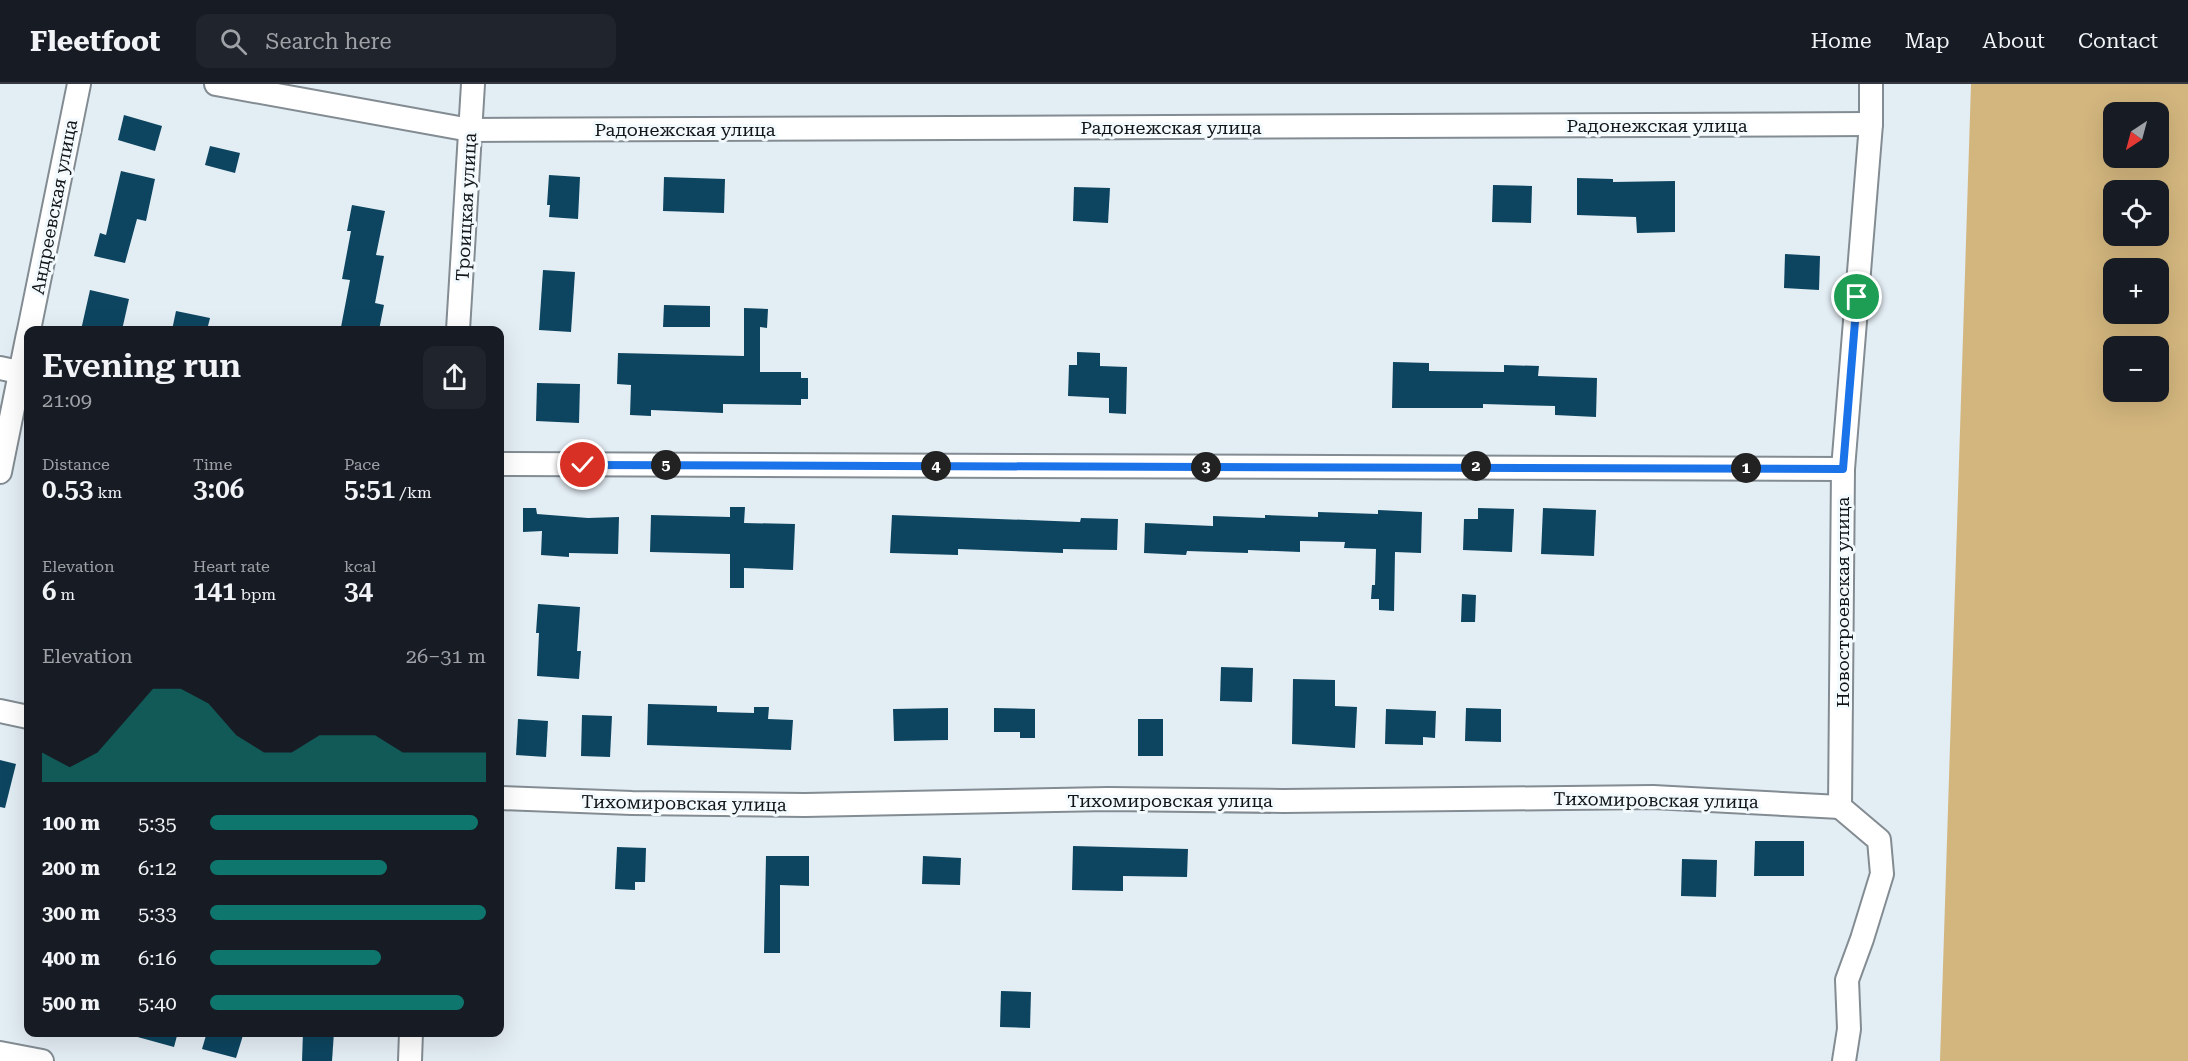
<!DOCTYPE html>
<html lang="en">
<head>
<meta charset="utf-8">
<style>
  :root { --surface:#171b24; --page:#20242c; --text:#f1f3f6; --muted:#9ea1a6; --line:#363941; --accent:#0f766e }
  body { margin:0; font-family:"Roboto Serif",serif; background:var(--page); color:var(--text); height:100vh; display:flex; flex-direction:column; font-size:22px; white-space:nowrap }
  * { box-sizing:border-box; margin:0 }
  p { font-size:20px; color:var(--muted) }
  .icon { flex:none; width:33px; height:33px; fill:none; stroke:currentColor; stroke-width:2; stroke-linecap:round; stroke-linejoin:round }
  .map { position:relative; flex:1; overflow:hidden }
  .panel { position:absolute; left:24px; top:242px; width:480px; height:711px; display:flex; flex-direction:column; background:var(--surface); border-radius:12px; box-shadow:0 6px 24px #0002 }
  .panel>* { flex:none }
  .needle { width:39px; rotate:216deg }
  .fabs { position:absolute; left:2103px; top:18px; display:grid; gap:12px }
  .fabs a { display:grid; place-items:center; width:66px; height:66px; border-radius:12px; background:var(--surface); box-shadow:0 6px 24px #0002; font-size:30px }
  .pin { position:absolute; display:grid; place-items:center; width:51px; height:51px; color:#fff; margin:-26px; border:3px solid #fff; border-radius:50%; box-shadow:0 2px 6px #0007 }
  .km { position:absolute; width:30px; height:30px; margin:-15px; border-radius:50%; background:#222; color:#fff; font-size:16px; line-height:30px; text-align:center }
  .round { display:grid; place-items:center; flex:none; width:63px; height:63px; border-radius:12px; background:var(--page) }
  .overview { display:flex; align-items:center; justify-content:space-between; height:102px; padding:0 18px }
  h1 { font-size:33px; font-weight:600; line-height:45px }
  .figures { display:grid; grid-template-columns:repeat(3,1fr); gap:9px; height:102px; padding:6px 18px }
  .figures div { display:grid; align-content:center }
  .figures b { font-size:26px; font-weight:600 }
  .figures small { font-size:16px; font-weight:400 }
  .figures p { font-size:16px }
  .chart { height:168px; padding:12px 18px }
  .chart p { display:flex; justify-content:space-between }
  .chart svg { width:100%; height:108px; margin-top:6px; fill:var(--accent); opacity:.7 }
  ul { padding:0 18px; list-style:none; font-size:20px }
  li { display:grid; grid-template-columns:96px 72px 1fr; align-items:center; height:45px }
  li i { height:15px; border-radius:8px; background:var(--accent) }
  header { display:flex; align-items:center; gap:36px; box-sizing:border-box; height:84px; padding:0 30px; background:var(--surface); border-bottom:2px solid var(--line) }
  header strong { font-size:28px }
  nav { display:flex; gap:33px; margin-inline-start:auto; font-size:21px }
  .search { width:420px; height:54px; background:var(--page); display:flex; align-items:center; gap:15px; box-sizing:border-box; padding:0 21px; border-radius:12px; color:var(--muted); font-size:22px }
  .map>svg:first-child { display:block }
  .green { fill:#d3b67e; fill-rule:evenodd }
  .building { fill:#0d4560 }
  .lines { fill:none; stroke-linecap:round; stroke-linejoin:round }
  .minor-casing { stroke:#828c92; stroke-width:26 }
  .minor { stroke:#fff; stroke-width:22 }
  .route-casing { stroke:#fff; stroke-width:12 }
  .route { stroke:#1a73e8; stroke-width:8 }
  .labels { text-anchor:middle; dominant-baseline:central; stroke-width:6; stroke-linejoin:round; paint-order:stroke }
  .street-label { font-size:18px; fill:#111517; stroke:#f3fafe }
</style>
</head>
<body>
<header>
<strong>Fleetfoot</strong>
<div class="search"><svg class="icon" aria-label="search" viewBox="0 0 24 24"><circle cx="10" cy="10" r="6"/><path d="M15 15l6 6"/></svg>Search here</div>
<nav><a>Home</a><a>Map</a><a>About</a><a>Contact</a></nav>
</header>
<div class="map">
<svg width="2188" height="977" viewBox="0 0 2188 977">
  <rect width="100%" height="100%" fill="#e3edf4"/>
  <path class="green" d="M 1971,0 L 2188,0 L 2188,977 L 1940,977 ZM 2114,28 L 2158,28 L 2158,74 L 2114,74 ZM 2114,106 L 2158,106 L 2158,152 L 2114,152 ZM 2114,184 L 2158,184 L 2158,230 L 2114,230 ZM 2114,262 L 2158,262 L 2158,308 L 2114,308 Z"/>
  <g class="building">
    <polygon points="124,31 162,42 155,67 118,56"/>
    <polygon points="210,62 240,69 235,89 205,81"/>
    <polygon points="121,87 155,95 146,137 137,135 125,179 94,172 100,149 106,151"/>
    <polygon points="549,91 580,93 578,135 549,133 550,121 547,121"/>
    <polygon points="664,93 725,95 724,129 663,127"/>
    <polygon points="1577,94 1613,95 1613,98 1675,97 1675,148 1637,149 1636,133 1577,131"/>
    <polygon points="1493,101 1532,102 1531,139 1492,138"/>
    <polygon points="1074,103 1110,104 1108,139 1073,137"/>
    <polygon points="352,121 385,127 376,171 384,172 375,219 384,221 379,246 358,246 341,243 350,196 342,195 351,147 347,147"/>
    <polygon points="1785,170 1820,172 1819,206 1784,204"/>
    <polygon points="543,186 575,188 571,248 539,246"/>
    <polygon points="90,206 129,215 122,246 81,246"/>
    <polygon points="664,221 710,222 710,243 663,243"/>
    <polygon points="744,224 768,225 767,244 760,243 760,288 801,288 801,294 808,294 808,315 801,315 801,321 723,320 723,329 651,326 651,332 630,331 631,301 617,300 618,269 744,272"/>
    <polygon points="176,227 210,234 207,246 172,246"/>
    <polygon points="1077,268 1100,269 1100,282 1127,283 1126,330 1109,329 1109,314 1068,312 1069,281 1077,281"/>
    <polygon points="1393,278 1429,279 1429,287 1504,288 1504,281 1539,282 1538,292 1597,294 1596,333 1555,331 1555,322 1483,320 1483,324 1392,324"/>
    <polygon points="537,299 580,300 579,339 536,337"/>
    <polygon points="730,423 745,423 744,439 795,440 793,486 744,484 744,504 730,504 730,470 650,468 651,431 730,433"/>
    <polygon points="523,424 536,424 537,430 588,434 619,433 618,470 569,469 569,473 541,471 542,447 523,448"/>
    <polygon points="1478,424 1514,425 1512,468 1463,466 1464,435 1478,435"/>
    <polygon points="1543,424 1596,426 1594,472 1541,470"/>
    <polygon points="1378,426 1422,428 1421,469 1395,468 1394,527 1379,526 1379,515 1371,515 1372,501 1375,501 1376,465 1344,464 1345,458 1300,457 1300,468 1248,466 1248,469 1187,467 1186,471 1144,469 1145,439 1213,442 1213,432 1265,434 1265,431 1318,433 1318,428 1378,430"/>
    <polygon points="892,431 1080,438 1081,434 1118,435 1117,466 1063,465 1063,469 958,465 958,471 890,469"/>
    <polygon points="1462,510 1476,511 1475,538 1461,538"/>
    <polygon points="538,520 580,523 577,567 581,567 579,595 537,592 539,549 536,549"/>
    <polygon points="1221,583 1253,584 1252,618 1220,617"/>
    <polygon points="1293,595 1335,596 1335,622 1357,623 1355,664 1292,660"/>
    <polygon points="648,620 717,622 717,628 754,629 754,623 769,623 768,635 793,636 791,666 647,661"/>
    <polygon points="948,624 948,656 894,657 893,625"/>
    <polygon points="994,624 1035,625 1035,654 1020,654 1020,648 994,648"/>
    <polygon points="1466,624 1501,625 1501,658 1465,657"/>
    <polygon points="1386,625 1436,627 1435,654 1423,653 1423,661 1385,660"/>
    <polygon points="582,631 612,632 610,673 581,672"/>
    <polygon points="518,635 548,637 546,673 516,671"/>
    <rect x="1138" y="635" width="25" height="37"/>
    <polygon points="0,676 16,680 5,724 0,723"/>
    <polygon points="1755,757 1804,757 1804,792 1754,792"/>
    <polygon points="1073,762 1188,765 1187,793 1123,792 1123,807 1072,806"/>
    <polygon points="617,763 646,764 645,798 635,798 635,806 615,805"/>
    <polygon points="766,772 809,772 809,802 780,801 780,869 764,869"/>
    <polygon points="923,772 961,774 960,801 922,800"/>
    <polygon points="1682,775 1717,776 1716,813 1681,812"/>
    <polygon points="1001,907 1031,908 1030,944 1000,943"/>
    <polygon points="135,948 178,948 174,963 134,952"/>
    <polygon points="207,948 244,948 236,974 202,965"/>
    <polygon points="303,948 334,948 332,977 302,977"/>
  </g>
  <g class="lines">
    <g class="minor-casing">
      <g id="minor">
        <polyline points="216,0 470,46 1871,40"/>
        <polyline points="29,246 79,0"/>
        <polyline points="458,246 473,0"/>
        <polyline points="0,284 28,290"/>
        <polyline points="500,380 1843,385"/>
        <polyline points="0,388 28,250"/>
        <polyline points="0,627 28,633"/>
        <polyline points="500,714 632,719 805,721 1108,715 1283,717 1653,713 1840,723"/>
        <polyline points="0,969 42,977"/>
        <polyline points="410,977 411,948"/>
        <polyline points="1844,977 1849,945 1847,896 1862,855 1882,790 1879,756 1840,723 1843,385 1871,40 1871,0"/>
      </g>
    </g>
    <use href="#minor" class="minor"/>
  </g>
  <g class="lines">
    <g class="route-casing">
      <polyline id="route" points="583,381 1843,385 1857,213"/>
    </g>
    <use href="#route" class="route"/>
  </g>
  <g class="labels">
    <g class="street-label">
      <text x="1657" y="41">Радонежская улица</text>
      <text x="1171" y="43">Радонежская улица</text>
      <text x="685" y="45">Радонежская улица</text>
      <text transform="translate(54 123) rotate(-79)">Андреевская улица</text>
      <text transform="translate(466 123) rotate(-87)">Троицкая улица</text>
      <text transform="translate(1842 518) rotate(-90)">Новостроевская улица</text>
      <text x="1170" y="716">Тихомировская улица</text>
      <text transform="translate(1656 716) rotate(1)">Тихомировская улица</text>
      <text transform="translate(684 719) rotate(1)">Тихомировская улица</text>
    </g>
  </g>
</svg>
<div class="fabs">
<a><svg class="needle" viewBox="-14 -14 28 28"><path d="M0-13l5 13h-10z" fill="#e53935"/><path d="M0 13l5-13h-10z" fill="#9ea1a6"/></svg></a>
<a><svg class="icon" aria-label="locate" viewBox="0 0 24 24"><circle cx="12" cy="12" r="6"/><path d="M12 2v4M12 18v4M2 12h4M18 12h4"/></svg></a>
<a>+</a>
<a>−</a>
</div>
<div class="pin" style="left:1857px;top:213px;background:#1e9e55"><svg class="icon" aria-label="arrive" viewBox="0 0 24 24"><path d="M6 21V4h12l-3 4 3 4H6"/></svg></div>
<div class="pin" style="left:583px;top:381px;background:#d93025"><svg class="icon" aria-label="check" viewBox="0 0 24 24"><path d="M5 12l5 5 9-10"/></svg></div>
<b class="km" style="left:1746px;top:384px">1</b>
<b class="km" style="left:1476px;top:382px">2</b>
<b class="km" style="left:1206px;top:383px">3</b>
<b class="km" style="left:936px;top:382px">4</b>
<b class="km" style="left:666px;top:381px">5</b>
<section class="panel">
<div class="overview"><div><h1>Evening run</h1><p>21:09</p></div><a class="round"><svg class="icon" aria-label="share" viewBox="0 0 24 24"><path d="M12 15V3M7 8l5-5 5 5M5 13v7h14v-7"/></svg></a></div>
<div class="figures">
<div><p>Distance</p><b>0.53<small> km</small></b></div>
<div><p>Time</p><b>3:06</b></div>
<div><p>Pace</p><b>5:51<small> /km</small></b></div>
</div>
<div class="figures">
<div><p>Elevation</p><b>6<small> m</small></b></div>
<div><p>Heart rate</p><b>141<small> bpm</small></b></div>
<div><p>kcal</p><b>34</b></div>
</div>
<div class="chart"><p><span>Elevation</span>26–31 m</p>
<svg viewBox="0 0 160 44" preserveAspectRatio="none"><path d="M0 44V32L10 38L20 32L30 19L40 6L50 6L60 12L70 25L80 32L90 32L100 25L110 25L120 25L130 32L140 32L150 32L160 32V44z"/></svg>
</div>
<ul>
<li><b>100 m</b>5:35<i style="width:97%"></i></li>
<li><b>200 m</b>6:12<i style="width:64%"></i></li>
<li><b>300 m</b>5:33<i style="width:100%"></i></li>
<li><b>400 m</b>6:16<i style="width:62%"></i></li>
<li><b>500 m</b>5:40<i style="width:92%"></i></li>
</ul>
</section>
</div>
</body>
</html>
